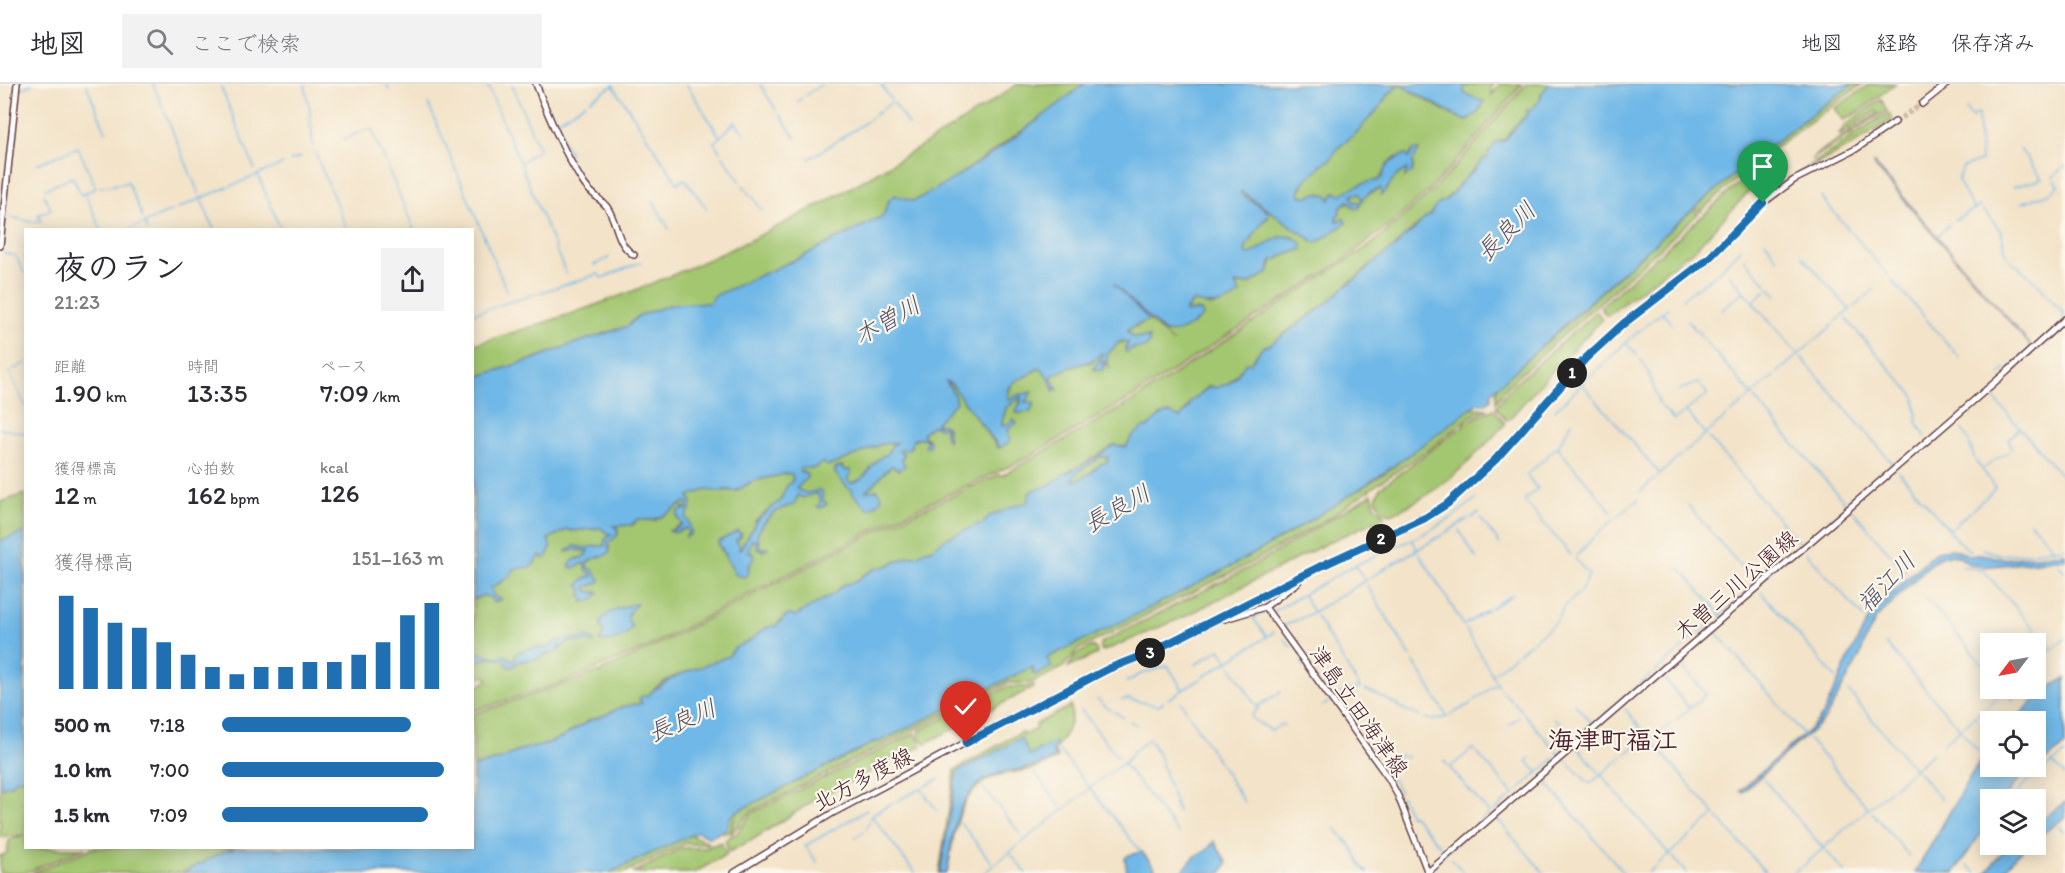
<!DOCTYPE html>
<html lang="ja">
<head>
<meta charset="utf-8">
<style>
  :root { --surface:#fff; --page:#f2f2f3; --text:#2b2b33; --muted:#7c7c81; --line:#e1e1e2; --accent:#1f6fb2 }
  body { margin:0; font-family:Itim,"Klee One",sans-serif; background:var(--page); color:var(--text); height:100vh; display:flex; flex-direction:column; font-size:22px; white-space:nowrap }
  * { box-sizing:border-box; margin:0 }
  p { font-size:20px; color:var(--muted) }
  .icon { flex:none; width:33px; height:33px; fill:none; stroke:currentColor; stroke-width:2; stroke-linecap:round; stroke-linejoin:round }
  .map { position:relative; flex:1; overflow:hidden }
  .sheet { position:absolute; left:24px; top:144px; width:450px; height:621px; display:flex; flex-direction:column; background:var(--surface); border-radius:0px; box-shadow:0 3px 15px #0003 }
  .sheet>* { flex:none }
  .needle { width:39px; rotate:238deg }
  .tools { position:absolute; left:1980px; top:549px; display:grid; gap:12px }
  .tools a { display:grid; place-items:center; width:66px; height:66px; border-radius:0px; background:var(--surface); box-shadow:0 3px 15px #0003; font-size:30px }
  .pin { position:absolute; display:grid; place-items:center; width:51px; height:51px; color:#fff; margin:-62px -26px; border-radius:50% 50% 50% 0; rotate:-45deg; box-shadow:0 0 6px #0007 }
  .pin .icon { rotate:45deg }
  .km { position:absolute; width:30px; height:30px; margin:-15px; border-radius:50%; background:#222; color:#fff; font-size:16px; line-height:30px; text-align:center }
  .round { display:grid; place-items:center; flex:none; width:63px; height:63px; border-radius:0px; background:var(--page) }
  .summary { display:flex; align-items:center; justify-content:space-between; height:102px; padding:0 30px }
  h1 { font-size:33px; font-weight:600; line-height:45px }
  .metrics { display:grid; grid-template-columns:repeat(3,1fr); gap:9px; height:102px; padding:6px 30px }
  .metrics div { display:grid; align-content:center }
  .metrics b { font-size:26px; font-weight:600 }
  .metrics small { font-size:16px; font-weight:400 }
  .metrics p { font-size:16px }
  .chart { height:168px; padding:12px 30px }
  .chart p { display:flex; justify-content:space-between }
  .chart svg { width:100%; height:108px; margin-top:6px; stroke:var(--accent); stroke-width:6 }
  ul { padding:0 30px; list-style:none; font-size:20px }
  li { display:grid; grid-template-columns:96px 72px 1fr; align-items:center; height:45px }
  li i { height:15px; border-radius:8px; background:var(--accent) }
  header { display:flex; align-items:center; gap:36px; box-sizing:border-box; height:84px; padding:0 30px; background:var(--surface); border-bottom:2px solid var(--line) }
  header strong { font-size:28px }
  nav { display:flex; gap:33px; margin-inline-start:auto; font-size:21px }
  .search { width:420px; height:54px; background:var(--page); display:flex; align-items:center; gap:15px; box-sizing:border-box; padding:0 21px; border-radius:0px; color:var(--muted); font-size:22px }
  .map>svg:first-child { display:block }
  .green { fill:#a3c66f; stroke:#76724d; stroke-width:1.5; fill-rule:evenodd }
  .water { fill:#6fb8e7; stroke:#5c6c89; stroke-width:1.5; fill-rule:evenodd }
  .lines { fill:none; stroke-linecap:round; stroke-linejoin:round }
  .stream { stroke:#6fb8e7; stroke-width:1.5 }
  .major-tunnel { stroke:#d1bca9; stroke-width:5; stroke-dasharray:5 2.5; stroke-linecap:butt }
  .major-casing { stroke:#633c43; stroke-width:8 }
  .major { stroke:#fff; stroke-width:5 }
  .route-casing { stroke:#fff; stroke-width:12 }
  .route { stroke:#1f6fb2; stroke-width:8 }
  .labels { text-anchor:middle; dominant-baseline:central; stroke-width:4.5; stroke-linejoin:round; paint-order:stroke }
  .street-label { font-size:22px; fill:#4a1f2b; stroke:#fbf7ec }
  .water-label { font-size:24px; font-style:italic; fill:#57556d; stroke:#fbf7ec }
  .quarter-label { font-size:26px; font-weight:bold; fill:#4a1f2b; stroke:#fbf7ec }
</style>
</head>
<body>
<header>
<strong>地図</strong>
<div class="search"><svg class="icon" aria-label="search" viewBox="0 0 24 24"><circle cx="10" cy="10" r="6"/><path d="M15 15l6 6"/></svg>ここで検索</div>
<nav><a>地図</a><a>経路</a><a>保存済み</a></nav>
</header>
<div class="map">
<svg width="2065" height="789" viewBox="0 0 2065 789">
  <rect width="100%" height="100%" fill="#fbf7ec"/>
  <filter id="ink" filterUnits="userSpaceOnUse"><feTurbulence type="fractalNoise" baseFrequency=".0167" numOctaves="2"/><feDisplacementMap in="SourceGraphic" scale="12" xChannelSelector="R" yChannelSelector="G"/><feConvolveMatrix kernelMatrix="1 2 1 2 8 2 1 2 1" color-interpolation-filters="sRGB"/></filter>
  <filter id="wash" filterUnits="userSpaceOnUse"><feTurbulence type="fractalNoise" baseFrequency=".008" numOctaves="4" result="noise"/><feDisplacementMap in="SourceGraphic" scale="24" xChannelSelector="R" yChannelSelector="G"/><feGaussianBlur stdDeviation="1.35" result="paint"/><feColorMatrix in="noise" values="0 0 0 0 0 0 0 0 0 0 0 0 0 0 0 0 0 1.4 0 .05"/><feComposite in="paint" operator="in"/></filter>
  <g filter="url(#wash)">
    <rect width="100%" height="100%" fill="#f3e3c8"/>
    <g class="green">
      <path d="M 1017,0 L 1084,0 L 1054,24 L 948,99 L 914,117 L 889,116 L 883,132 L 799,174 L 712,213 L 711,219 L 673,220 L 638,232 L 628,242 L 570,261 L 531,276 L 473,294 L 472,261 C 512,249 551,237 590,223 C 697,185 800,135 898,76 C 939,52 979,28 1017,0 Z"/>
      <path d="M 1394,0 L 1399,0 L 1450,30 L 1467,37 L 1473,31 L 1478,29 L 1484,18 L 1466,11 L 1463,7 L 1464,3 L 1474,0 L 1493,0 L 1491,3 L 1492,11 L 1499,0 L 1522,0 L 1452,82 L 1426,109 L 1391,140 L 1341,178 L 1131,314 L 1017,379 L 888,438 L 646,564 L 561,599 L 473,627 L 472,607 L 488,596 L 485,592 L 473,594 L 475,591 L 476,582 L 473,581 L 473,575 C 481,577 497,572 505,576 C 508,578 509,582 512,583 L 520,577 L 536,576 L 544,571 L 559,567 L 560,565 L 558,562 C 565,562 565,558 571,558 C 578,557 581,557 588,554 L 563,556 L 554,559 L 547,564 L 532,564 L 515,571 L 516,577 L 505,572 L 497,573 L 473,568 L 473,516 L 483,511 L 492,514 L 491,516 L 494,519 L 501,515 L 494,513 L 490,506 L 491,504 L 509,493 L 514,485 C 528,482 530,484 540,472 L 544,474 C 552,468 548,462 549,454 L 569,444 L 572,447 L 601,444 L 607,449 L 612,449 L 605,456 L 604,462 L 590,465 L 575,462 L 565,468 L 574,466 L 588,467 L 584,473 L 576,475 L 580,481 L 584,479 L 587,487 L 593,491 L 586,494 L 580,504 L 582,505 L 581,511 L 584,513 L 583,518 L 591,517 L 598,508 L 587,507 L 586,503 L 600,497 L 594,487 L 587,483 L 587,479 L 592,473 L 610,468 L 608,459 L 618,450 L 618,446 L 613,442 L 633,441 L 638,435 L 654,437 L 686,418 L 688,419 L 687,425 L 682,423 L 684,426 L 678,435 L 683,439 L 671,446 L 676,448 L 686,444 L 690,451 L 691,447 L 686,434 L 692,420 L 689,411 L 706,406 L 736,407 L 753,397 L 789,389 L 792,391 L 793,396 L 787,402 L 780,417 L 755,437 C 754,449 743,455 741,465 L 739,466 L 736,457 L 741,453 L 741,449 C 733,451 722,453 718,460 L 734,488 L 749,484 L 753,470 L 747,466 L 752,456 L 757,458 L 757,465 L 763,465 L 758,462 L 759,456 L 757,451 C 764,435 776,424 794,421 L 798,411 L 803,413 L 817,409 L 821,418 L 820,424 L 827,420 L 823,416 L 822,407 L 806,409 L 796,405 L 804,388 L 800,388 L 799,385 L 820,379 L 811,365 L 830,380 L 834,380 L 882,360 L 896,358 L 890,364 L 887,370 C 871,376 869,398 849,399 L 847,395 L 848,393 L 842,382 L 835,384 L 835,389 L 852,405 L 861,419 L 870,407 L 865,407 C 877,400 881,389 892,382 L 899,386 L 904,371 L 899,366 L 910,363 L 914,355 L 924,354 L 927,357 L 925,362 L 929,356 L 923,352 L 923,348 L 933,341 L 938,344 L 943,343 L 946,345 L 945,352 L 948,356 L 948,345 L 936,338 L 955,318 L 954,310 L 946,296 C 953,299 990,353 998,364 L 1009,352 L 1008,346 L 1012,343 L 1013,336 L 1009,340 L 1000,342 L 1006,324 L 1021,313 L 1017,329 L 1030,328 L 1034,321 L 1025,319 L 1031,308 C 1022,312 1018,311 1010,316 L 1008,315 C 1010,289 1025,298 1037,285 L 1042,285 L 1048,291 L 1054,307 L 1051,294 L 1052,291 L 1078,280 L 1091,278 L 1102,269 L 1102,273 L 1096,286 L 1098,285 L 1101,286 L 1104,283 L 1101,279 L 1102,277 L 1110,284 L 1107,279 L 1107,271 L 1118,259 L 1127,258 L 1126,264 L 1134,265 L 1148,253 L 1133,253 L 1127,246 L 1139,241 L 1146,236 L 1149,236 L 1173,259 L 1156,242 L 1166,249 L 1182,246 L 1203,232 L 1201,227 L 1196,226 L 1185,229 L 1193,217 L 1210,222 L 1232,215 L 1238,206 L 1235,200 L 1250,200 L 1270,187 L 1273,176 L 1302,164 L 1293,152 L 1274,155 L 1261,166 L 1248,171 L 1245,167 L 1246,163 L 1264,136 L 1268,134 L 1240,109 L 1241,107 L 1316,159 L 1346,139 L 1343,135 L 1337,137 L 1336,134 L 1339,130 L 1342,121 L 1351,118 L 1351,122 L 1359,124 L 1360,118 L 1354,118 L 1352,112 L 1354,110 L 1359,108 L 1362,113 L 1381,104 L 1381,109 C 1393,98 1391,93 1407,85 L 1407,89 L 1413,86 L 1413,77 L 1418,67 L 1412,68 L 1409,74 L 1406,71 C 1401,73 1395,73 1391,76 C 1384,82 1385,92 1377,97 C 1365,97 1351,105 1340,111 L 1335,108 L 1330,116 L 1327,111 L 1317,109 L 1312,112 L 1304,112 L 1299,109 L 1306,95 L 1318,85 L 1321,80 L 1329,77 L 1338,64 L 1355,50 L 1397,2 ZM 628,522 L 635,522 C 625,529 628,538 629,548 L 607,558 L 600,557 L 604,547 L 601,542 L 602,535 L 618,524 Z"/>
      <path d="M 1526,0 L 1549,0 L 1540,11 L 1542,15 L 1531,27 L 1527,26 L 1528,30 L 1515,41 L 1504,57 L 1502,56 C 1493,59 1490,67 1487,75 L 1484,74 L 1431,131 C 1427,132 1387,169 1385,173 C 1379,174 1340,205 1338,210 L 1269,261 L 1263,263 L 1250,279 L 1243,283 L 1228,300 L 1215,304 L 1209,302 C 1205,307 1197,311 1193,316 C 1188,322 1185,328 1180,334 L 1171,329 L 1132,352 L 1126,363 L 1114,361 L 1029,413 L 1029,417 L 1026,419 L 989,433 L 983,439 L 948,454 L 942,459 L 919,471 L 910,472 L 884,483 L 874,485 L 862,492 L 858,497 L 841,503 L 835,509 L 795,532 L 786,531 L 776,542 C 765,541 758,551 749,557 C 741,563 734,561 730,572 C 723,573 718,576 712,579 C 694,588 661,592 649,611 L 640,614 L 642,619 L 622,623 L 601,633 L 590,636 L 563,653 L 541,662 L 523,665 L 501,675 L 473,683 L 473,630 L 562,601 L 597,588 L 601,589 L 601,587 L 647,566 L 888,441 L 998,391 L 1003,391 L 1133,317 L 1372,160 L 1428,111 L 1454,84 Z"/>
      <polygon points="1853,0 1862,0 1755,78 1755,73"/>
      <path d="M 1870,0 L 1895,0 C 1880,10 1859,31 1843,36 L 1835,24 Z"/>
      <polygon points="1881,15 1887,27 1874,34 1811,76 1818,69 1878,29 1876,27 1840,51 1839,50 1845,42"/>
      <polygon points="1889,29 1893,35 1852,61 1798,90 1875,37"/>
      <polygon points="1745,82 1750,83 1700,128 1696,122"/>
      <polygon points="1754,86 1760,96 1696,164 1608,231 1606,231 1600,223"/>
      <polygon points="1694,124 1698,130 1508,301 1496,318 1496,308 1499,301 1581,227 1582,228 1586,224 1585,223"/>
      <polygon points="1597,227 1602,236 1566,272 1509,335 1506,336 1496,323 1509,305"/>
      <polygon points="1474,322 1475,324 1488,325 1473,331 1433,362 1327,435 1254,477 1079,565 1062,584 1031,599 1008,599 751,727 731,750 735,731 730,748 724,750 723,746 727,744 730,733 736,728 877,657 879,658 1032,583 1035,589 1051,583 1046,574 1218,489 1292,448 1385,389"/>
      <path d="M 1494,325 L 1505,340 C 1470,378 1440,409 1391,430 L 1382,427 L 1376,415 L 1380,404 L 1474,334 Z"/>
      <path d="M 1099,373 L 1108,373 L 1107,378 C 1097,380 1096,386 1089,390 C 1085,393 1079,395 1074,397 L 1072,396 C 1077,384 1091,383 1099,373 Z"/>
      <polygon points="25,410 25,448 0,457 0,418"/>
      <polygon points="1372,410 1375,422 1385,433 1331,457 1184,533 1104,567 1100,565 1101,559 1256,480"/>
      <polygon points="1092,562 1096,565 1097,570 1068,583 1076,571"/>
      <polygon points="1034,601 1034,603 926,659 919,654 920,646 1007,603 1025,603"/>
      <path d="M 1071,622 C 1074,640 1064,653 1054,667 L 1058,674 C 1049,678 1041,683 1032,685 C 1021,688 1010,688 999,691 C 955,705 955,751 947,789 L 939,789 L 955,686 L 1021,648 L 1023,651 L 1036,645 L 1036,640 Z"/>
      <polygon points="915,649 922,662 821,712 752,756 729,768 725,756 737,749 752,729"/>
      <polygon points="25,694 26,750 24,751 25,752 26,764 85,764 25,789 0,789 0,772 7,769 9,757 13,754 18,754 23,751 0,753 0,704 12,700 16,695"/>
      <polygon points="691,751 710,760 684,760 624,789 609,789"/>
      <polygon points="721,758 727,770 694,789 633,789 682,764 706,764"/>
      <polygon points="92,764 235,764 225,767 182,789 32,789"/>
    </g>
    <g class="water">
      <path d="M 1084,0 L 1394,0 L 1397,2 L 1385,14 L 1380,23 L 1355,50 L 1338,64 L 1329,77 L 1321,80 L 1317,87 L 1306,95 L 1300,104 L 1300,111 C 1307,114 1309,112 1315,110 C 1319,109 1324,111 1328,111 L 1330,116 L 1335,108 L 1340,111 C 1349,105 1368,96 1377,97 L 1383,93 C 1384,79 1394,76 1406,70 L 1409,74 L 1413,66 L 1419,66 L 1413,77 L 1412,88 L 1405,93 L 1407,85 C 1389,94 1395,99 1381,111 L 1381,104 L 1369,109 L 1362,116 L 1359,109 L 1354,110 L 1352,112 L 1354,118 L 1361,118 L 1359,124 L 1355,125 L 1349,117 L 1341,122 L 1339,130 L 1336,134 L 1337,137 L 1344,135 L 1346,139 L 1316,159 L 1241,107 L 1240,109 L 1268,128 L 1268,134 L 1264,136 L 1246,163 L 1245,167 L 1248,171 C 1268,164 1280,141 1302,159 L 1301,162 L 1303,165 L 1280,173 L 1277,176 L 1272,176 L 1267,191 L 1264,191 L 1250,200 L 1235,200 L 1240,210 C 1225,221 1211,224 1193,217 L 1185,228 L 1201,227 L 1203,232 C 1193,241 1177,253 1163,247 L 1113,199 L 1149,236 L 1128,245 L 1128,248 L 1133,253 L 1149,254 L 1149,260 L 1144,264 L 1132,264 L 1127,269 L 1125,267 L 1128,259 L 1123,257 L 1118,259 L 1107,271 L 1107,279 L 1110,284 L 1103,277 L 1101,278 L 1104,283 L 1101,287 L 1094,285 L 1098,277 L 1102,273 L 1102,269 L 1092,277 L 1068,284 L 1053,291 L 1051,294 L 1058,306 L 1054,304 L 1054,309 L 1050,296 L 1042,285 L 1037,285 C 1027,296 1004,293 1009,316 L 1018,311 L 1033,308 L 1025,318 L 1034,318 L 1030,328 L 1017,329 L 1016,326 L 1021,318 L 1021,313 L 1006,324 L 1001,342 L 1009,340 L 1014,336 L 1017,339 L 1008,346 L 1008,351 L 1011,354 L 1009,358 L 1000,364 L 961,314 L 951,299 L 946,297 L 954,310 L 956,318 L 936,339 L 937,341 L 942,340 L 947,343 L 948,356 L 945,352 L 945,343 L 938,344 L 934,341 L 923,348 L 924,353 L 930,357 L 929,363 L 925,362 L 927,357 L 924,354 L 914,355 L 909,365 L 899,366 L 904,370 L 902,376 L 905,381 L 899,386 L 892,382 C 881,389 877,400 865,407 L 878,406 L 882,413 L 879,419 L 868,425 L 851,408 L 852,405 L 849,405 L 835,389 L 835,385 L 840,382 L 844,386 L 850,386 L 851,390 L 847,395 L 850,399 C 870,396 871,375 887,370 L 890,364 L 896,358 L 882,360 L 834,380 L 827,382 L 823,378 L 815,384 L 800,384 L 800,388 L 806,389 L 807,394 L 796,405 L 806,409 L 819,406 L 822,407 L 823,416 L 827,420 L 820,424 L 817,423 L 821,418 L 817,409 L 802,414 L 798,411 L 794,421 C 776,424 764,435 757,451 L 760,464 L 768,464 L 764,467 L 757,465 L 756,457 L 752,456 L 748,467 L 753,470 L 755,474 L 748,482 L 749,489 L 744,493 L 736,491 L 718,458 L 738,447 L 741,452 L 736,457 L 739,460 L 739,466 L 741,465 C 743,455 754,449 755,438 L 780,417 L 787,402 L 793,396 L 792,391 L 789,389 L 753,397 L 736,407 L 725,406 L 721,408 L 706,406 L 689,412 L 692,420 L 686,434 L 689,438 L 691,449 L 685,454 L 688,449 L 686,444 L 676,448 L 668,447 L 677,444 L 682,440 L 677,431 L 678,427 L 684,426 L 683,423 L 687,425 L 688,419 L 686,418 C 669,427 658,440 638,435 L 631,441 L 613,442 L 617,444 C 619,454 614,454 608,459 L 610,468 C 604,475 595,471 587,479 L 587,483 L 594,487 L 600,496 L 598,499 L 586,503 L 587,507 L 599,509 L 591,517 L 582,517 L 584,513 L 581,511 L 582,505 L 578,501 L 584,495 L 593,492 L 592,490 L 587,487 L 584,479 L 573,484 L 569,482 L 574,476 L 584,473 L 588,467 L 574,466 L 565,468 L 575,462 C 587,467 594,460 604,462 L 605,456 L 612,450 L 607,449 L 601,444 L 571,447 L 569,445 L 548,455 L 551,464 L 545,475 L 540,472 L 531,483 L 514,485 L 509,493 L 491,504 L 494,513 L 501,515 L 494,519 L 491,516 L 492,514 L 483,511 L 473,516 L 473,294 L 531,276 L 570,261 L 628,242 L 638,232 L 673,220 L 710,219 L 712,213 L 799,174 L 883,132 L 889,116 L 895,111 L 914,117 C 974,86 1030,43 1084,0 Z"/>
      <polygon points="1399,0 1474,0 1464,3 1464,9 1484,18 1477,30 1465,37"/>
      <path d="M 1549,0 L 1853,0 C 1724,90 1609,200 1492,308 L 1491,315 L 1485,320 L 1478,319 L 1471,324 C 1403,378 1331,426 1255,469 C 1188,507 1116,540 1047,574 L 1052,583 L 1036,591 L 1032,588 L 1034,586 L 1032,583 L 879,658 L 877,657 L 736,728 L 730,733 L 727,744 L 710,754 L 697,748 L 609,789 L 182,789 L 225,767 L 234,766 L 234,764 L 472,764 L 473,683 L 501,675 L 523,665 L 541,662 L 563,653 L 590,636 L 601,633 L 622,623 L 642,619 L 639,615 L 642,612 L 649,611 L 652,607 L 676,592 L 729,572 C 734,561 741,562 749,557 C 758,551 765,541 776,542 C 784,536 784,528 795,532 L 835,509 L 843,501 L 858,497 L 862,492 L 874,485 L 884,483 L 910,472 L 919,471 L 925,466 L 932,465 C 942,454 969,444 983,439 C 991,435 983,437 989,432 C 990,432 1008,425 1011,423 C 1017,420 1023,421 1029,417 L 1029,410 L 1032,407 L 1050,401 L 1064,390 L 1087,379 L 1114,361 L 1126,363 L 1132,352 L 1144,343 L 1147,344 C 1151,339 1163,328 1170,329 C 1174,330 1176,333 1180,334 L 1189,323 L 1190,318 L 1211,302 L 1215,304 C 1219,302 1225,302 1229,299 C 1236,295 1241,285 1246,279 L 1250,279 L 1263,263 L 1269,261 C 1291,245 1315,230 1335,212 C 1340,207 1343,203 1349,200 L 1350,198 C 1357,196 1367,187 1370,181 L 1398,161 L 1402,154 L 1413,147 L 1425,134 L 1431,131 C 1432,125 1440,117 1446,116 L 1469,90 L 1474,87 L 1482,76 L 1487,74 L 1489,67 L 1497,58 L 1504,57 L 1514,45 L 1514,42 L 1517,42 L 1528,30 L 1527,26 L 1531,26 L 1541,15 L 1541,10 ZM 1099,373 L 1108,373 L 1107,378 C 1098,379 1096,386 1089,390 C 1085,393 1079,395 1075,397 L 1072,396 C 1077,384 1091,383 1099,373 Z"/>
      <polygon points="1874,79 2031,262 1873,80"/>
      <polygon points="25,448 25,694 16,695 12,700 0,704 0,457"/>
      <polygon points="1954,465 1970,472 1980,470 2004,475 2065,469 2065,475 1982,483 1969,480 1958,472 1950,471 1940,473 1926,484 1876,535 1865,556 1860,572 1825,635 1743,708 1740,707 1808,647 1823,631 1853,565 1871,531 1878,522 1933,470 1941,466"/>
      <path d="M 633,520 L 637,520 C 628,528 625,533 632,543 C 627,553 610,560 600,557 L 604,548 L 600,541 C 604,526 621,525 633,520 Z"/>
      <polygon points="588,554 591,554 594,558 569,558 564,562 558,562 560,564 559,567 544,571 536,576 520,577 512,583 508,582 504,576 488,574 479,577 473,575 473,568 497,573 505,572 515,577 515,572 518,568 532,564 547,564 560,556"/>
      <polygon points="2065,594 2065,662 2015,699 2005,715 1990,716 1990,736 1954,789 1915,789 1971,691 1990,664 1990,682 2036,682 2036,638 2013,637 2045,606"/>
      <path d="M 1021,654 L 1030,672 L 1039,665 L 1041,666 L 1055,658 L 1057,661 L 1052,666 L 1056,674 C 1036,684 1022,684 1002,689 C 955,700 953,751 947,789 L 940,789 L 957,688 Z"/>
      <polygon points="2065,718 2065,733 2036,755 2036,740"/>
      <polygon points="1214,757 1227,779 1222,789 1181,789 1194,773 1206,767"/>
      <polygon points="2008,761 2029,761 2017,771 2002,789 1986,789"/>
      <polygon points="1142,768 1155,784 1153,787 1155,789 1127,789 1125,774 1129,771"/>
    </g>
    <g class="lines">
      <g class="stream">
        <polyline points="86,0 106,48"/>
        <polyline points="153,0 163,24"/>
        <polyline points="305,0 308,18"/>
        <polyline points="387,0 389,6"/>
        <polyline points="487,0 520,79 537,67"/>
        <polyline points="512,0 539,65"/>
        <polyline points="686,0 703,26"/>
        <polyline points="760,0 776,26"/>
        <polyline points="881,0 891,16"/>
        <polyline points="613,1 676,97"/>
        <polyline points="221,3 255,86"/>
        <polyline points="19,5 32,0"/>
        <polyline points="806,11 822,0"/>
        <polyline points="590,16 614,1"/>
        <polyline points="797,18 802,14"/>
        <polyline points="428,19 464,105"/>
        <polyline points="894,19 908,41"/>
        <polyline points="309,20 313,62"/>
        <polyline points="1966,25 1971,33 1978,29 1981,77 1963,83 1958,97 1974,126"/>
        <polyline points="164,27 199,110"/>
        <polyline points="704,28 720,53 714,58 720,68"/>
        <polyline points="780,31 795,54"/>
        <polyline points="868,36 891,19"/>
        <polyline points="554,39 586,19"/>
        <polyline points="557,43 570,69"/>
        <polyline points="721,52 735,38 745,50"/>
        <polyline points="344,55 371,44 407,129"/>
        <polyline points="315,68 347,146"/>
        <polyline points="723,72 740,97"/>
        <polyline points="809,75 866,38"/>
        <polyline points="290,77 301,73"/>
        <polyline points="37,80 78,63 96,104 85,109"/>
        <polyline points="521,81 566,190"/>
        <polyline points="2064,83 2065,82"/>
        <polyline points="258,91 281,146"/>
        <polyline points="2053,93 2061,85"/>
        <polyline points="127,97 143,134"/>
        <polyline points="677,99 685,95 707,125"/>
        <polyline points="743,101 750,111"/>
        <polyline points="231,102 283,80"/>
        <polyline points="100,103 126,99"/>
        <polyline points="2013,103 2042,95 2020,65"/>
        <polyline points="45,105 73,93 81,111 85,109 101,146"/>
        <polyline points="465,107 507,207"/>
        <polyline points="752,112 762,126"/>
        <polyline points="1821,113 1880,182"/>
        <polyline points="201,115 214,146"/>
        <polyline points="653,117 669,145"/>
        <polyline points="2021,119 2048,110 2059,102 2055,96"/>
        <polyline points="176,125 228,103"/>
        <polyline points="1983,126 2001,147 2006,169 2009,175 2035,197"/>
        <polyline points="408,131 414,146"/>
        <polyline points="7,132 32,138 41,137 38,131 51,125 44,111"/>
        <polyline points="1955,136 1980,122"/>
        <polyline points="145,139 147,146"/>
        <polyline points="128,146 171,127"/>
        <polyline points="1937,152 1950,140"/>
        <polyline points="1765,157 1777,175"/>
        <polyline points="4,169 16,172 24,189"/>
        <polyline points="1802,172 1811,182"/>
        <polyline points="1744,175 1767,201"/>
        <polyline points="594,181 609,174"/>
        <polyline points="1812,183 1823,195"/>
        <polyline points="1881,183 1888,191"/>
        <polyline points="1729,190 1750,215"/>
        <polyline points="1892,196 1960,274"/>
        <polyline points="1824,197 1850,226"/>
        <polyline points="2037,199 2065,231 2062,235"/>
        <polyline points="1769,203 1777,212"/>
        <polyline points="1682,215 1717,189 1741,165"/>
        <polyline points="1734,215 1743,208"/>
        <polyline points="1752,217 1798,271"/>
        <polyline points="1753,217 1766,206"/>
        <polyline points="1854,223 1875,205"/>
        <polyline points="1668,224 1662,228 1672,240"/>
        <polyline points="1722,226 1733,216"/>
        <polyline points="472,230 599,190 601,194 605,193 641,178"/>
        <polyline points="1846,235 1915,313 1917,339 1926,353"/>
        <polyline points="1687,236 1704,255"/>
        <polyline points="1836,238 1851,225"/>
        <polyline points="1705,257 1753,312"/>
        <polyline points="1814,257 1833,241"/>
        <polyline points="1626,259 1637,271"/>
        <polyline points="1801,273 1894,381"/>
        <path d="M 1641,276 C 1651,288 1653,306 1660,321"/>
        <polyline points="12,286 26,279"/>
        <polyline points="9,288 26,323"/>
        <polyline points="1777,289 1812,259"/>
        <polyline points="2000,291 2006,285"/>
        <polyline points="1583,301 1593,313"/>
        <polyline points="1677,307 1698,299 1700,301"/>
        <polyline points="1754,309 1774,292"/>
        <polyline points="1754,314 1848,422"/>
        <polyline points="1994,314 2065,396"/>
        <polyline points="1595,315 1660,390"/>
        <polyline points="1662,323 1674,336 1686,327 1706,351"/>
        <polyline points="1555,326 1626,258 1662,228"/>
        <polyline points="1686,327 1708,310 1701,303"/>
        <polyline points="1730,330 1752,311"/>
        <polyline points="0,345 26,349"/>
        <polyline points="1962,345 1969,358"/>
        <polyline points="1709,354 1801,461"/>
        <polyline points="1970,361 1974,373"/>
        <polyline points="1557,363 1613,429"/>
        <polyline points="2012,365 2009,355 2019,344"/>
        <polyline points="1684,369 1727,332"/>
        <polyline points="1984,384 2009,367"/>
        <polyline points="1898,387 1964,463 1971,467"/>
        <polyline points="1527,391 1558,362 1572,338"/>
        <polyline points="1527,392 1538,405 1524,416 1571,471"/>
        <polyline points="1640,408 1681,371"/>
        <polyline points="1688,421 1756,500"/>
        <polyline points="1847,422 1862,409"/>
        <polyline points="1973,425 1996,404 1975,376"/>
        <polyline points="1852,426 1907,489"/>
        <polyline points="1617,433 1638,416"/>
        <polyline points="1471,434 1479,429"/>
        <polyline points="1480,434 1500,460"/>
        <polyline points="2030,438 2055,466"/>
        <polyline points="1825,441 1845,423"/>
        <polyline points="1950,445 1971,427"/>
        <polyline points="1459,446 1476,474"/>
        <polyline points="1445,449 1468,435"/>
        <polyline points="1596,451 1614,435"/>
        <polyline points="1417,465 1412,456 1450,435 1476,415"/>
        <polyline points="1982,465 2001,471 2030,469"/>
        <polyline points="1806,468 1865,535"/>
        <polyline points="2033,468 2065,464"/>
        <polyline points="1419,469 1464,542"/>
        <polyline points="1576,472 1593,454"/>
        <polyline points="1575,475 1589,491 1580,508"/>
        <polyline points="1785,475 1822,443"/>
        <polyline points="1391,481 1442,451"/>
        <polyline points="2059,481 2065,488"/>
        <polyline points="1962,482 1984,487 2052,565"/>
        <polyline points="1680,484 1721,531"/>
        <polyline points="1363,494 1355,481 1411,456"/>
        <polyline points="1367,501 1411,573"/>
        <polyline points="1761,508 1836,594"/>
        <polyline points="1303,511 1313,528"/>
        <polyline points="1340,512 1389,482"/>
        <polyline points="1926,514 1990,589"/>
        <polyline points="1734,519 1772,487"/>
        <polyline points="1491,524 1513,510"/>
        <polyline points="1263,528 1253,534 1267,553"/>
        <polyline points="1272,528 1355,481"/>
        <polyline points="1316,532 1360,604 1342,609 1334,614"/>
        <polyline points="1466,540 1488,526"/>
        <polyline points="1710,540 1731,522"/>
        <polyline points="1679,541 1692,556"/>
        <polyline points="1284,542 1312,529 1338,513"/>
        <polyline points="1466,545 1497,599"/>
        <polyline points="1715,547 1806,653"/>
        <polyline points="1284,555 1291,563"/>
        <polyline points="1885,559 1961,646"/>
        <polyline points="1254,561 1274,548"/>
        <polyline points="1679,567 1707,542"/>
        <polyline points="1518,569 1556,538 1564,522 1578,510"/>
        <polyline points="1301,577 1305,584"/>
        <polyline points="1414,578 1447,632"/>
        <polyline points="2036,580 2065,555"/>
        <polyline points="1195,581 1220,565 1228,578"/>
        <polyline points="1231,582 1258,625 1253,629 1251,634 1272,647 1281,640 1284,642"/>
        <polyline points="1655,588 1677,569"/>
        <polyline points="1494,589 1515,571"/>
        <polyline points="1203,593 1252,562"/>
        <polyline points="1663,593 1689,624"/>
        <polyline points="1126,598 1141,590 1168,582 1183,606"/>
        <polyline points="1499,604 1522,627"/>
        <path d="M 1365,606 C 1386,611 1400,627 1420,632"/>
        <polyline points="1848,607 1915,686"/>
        <polyline points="1630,609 1651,590"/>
        <polyline points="2008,610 2014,617"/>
        <polyline points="1097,615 1111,627"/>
        <polyline points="1168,615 1201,595"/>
        <polyline points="1122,616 1128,615 1158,622 1164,618"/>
        <polyline points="1475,616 1497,599 1498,601"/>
        <polyline points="1181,618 1244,718"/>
        <polyline points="1574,619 1593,641"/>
        <polyline points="1323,622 1330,617"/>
        <polyline points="1257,623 1281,608"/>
        <polyline points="1625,625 1647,652"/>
        <polyline points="1984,625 2007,604"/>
        <polyline points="1081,626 1118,673"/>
        <polyline points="1114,628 1123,633"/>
        <polyline points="1524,630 1560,671"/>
        <polyline points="1450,631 1472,619"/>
        <polyline points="1603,632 1628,611"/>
        <polyline points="1425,634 1433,636 1447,633"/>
        <polyline points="1554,634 1574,657"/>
        <polyline points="1677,635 1706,610 1679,578"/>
        <polyline points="1130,637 1136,641"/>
        <polyline points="1509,641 1519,633"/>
        <polyline points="1584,648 1600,634"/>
        <polyline points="1963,649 1979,668"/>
        <polyline points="1651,656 1671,639"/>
        <polyline points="1809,656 1869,725"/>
        <polyline points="1942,661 1981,627"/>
        <polyline points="1138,664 1149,655 1158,669 1170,704"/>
        <polyline points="1578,664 1670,771"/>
        <polyline points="1059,666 1141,768"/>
        <polyline points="1562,668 1582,650"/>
        <polyline points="1626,670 1647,652 1716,731"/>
        <polyline points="1530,674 1527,677 1538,688"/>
        <polyline points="1565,676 1590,700 1623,672"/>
        <polyline points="1444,677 1490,730"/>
        <polyline points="1123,679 1178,749"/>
        <polyline points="2054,680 2065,691"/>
        <polyline points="1452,682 1473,664 1513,710"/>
        <polyline points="1918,688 1941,715"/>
        <polyline points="1035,689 1060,722"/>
        <polyline points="1108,690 1124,679 1136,665"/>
        <polyline points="1543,695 1624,789"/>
        <polyline points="1763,695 1824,765"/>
        <polyline points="983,703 1022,752"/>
        <polyline points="1893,704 1933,669"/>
        <polyline points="922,706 937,727"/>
        <polyline points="1171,707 1178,728"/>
        <polyline points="1400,708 1385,682 1399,671 1409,674"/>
        <polyline points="1516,708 1556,673"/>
        <polyline points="1401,712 1410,732 1412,730 1446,769"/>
        <polyline points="2012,716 2026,698 2065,670"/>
        <polyline points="897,717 939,695"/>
        <polyline points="1493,728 1513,711"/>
        <polyline points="1872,728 1909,772"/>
        <polyline points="871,731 915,789"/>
        <polyline points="1718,734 1766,789"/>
        <polyline points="1497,735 1544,789"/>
        <polyline points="960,738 991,778"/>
        <polyline points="1042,743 1105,692"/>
        <polyline points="1474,743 1489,730"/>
        <polyline points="1847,743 1890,706"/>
        <polyline points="2058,743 2065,747"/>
        <polyline points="866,745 871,731 894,718"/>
        <polyline points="1336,745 1354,766 1361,782 1368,789"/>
        <polyline points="1694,749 1715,730"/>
        <polyline points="855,754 864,747"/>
        <polyline points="1826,767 1845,789"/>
        <polyline points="1011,770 1026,789"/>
        <polyline points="1673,773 1686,789"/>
        <polyline points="1452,775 1464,789"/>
        <polyline points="817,778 805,762 867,726"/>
        <polyline points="1433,779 1464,753"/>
        <polyline points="1658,780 1691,751"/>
        <polyline points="1967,781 1976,789"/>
        <polyline points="1802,783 1845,745"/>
        <polyline points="1286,788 1287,789"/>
        <polyline points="984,789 1040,744"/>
        <polyline points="1648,789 1656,782"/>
        <polyline points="1794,789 1799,784"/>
      </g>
    </g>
  </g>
  <g filter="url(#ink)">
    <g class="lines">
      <polyline class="major-tunnel" points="1895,38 1922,20"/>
      <g class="major-casing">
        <g id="major">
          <path d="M 536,0 C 549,34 564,69 584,100 C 590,109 601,115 607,123 C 618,139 616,160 634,171"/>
          <polyline points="1922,20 1947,0"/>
          <polyline points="0,162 17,0"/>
          <polyline points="1265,523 1389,695 1398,712 1428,789"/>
          <polyline points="1225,535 1265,523 1298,498"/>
          <polyline points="734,789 831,730 1031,624 1108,585 1151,568 1201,544 1319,483 1425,434 1447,420 1495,376 1586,274 1623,240 1709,174 1763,119 1794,96 1856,65 1895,38"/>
          <polyline points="1427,789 2009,286 2065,235"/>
        </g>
      </g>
      <use href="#major" class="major"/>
    </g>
  </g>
  <g class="lines" filter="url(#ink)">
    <g class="route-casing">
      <polyline id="route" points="966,659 1108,585 1151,568 1319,483 1425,434 1447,420 1495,376 1586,274 1623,240 1709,174 1763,119"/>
    </g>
    <use href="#route" class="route"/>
  </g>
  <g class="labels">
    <g class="street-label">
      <text transform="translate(1736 501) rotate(-41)">木曽三川公園線</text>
      <text transform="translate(1359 627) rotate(55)">津島立田海津線</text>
      <text transform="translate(863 695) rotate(-28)">北方多度線</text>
    </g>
    <g class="water-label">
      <text transform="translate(1506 147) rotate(-45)">長良川</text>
      <text transform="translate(887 236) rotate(-29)">木曽川</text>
      <text transform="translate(1117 424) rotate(-29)">長良川</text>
      <text transform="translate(1886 498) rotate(-46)">福江川</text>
      <text transform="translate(682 636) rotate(-23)">長良川</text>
    </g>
    <g class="quarter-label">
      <text x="1613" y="656">海津町福江</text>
    </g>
  </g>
</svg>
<div class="tools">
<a><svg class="needle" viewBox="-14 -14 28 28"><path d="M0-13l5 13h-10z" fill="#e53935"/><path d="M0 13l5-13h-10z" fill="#7c7c81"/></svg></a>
<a><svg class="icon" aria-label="locate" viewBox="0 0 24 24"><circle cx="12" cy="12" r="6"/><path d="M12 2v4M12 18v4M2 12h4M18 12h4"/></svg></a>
<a><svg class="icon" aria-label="layers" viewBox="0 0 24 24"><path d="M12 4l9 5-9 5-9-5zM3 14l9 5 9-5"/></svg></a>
</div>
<div class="pin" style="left:1763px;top:119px;background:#1e9e55"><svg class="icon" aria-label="arrive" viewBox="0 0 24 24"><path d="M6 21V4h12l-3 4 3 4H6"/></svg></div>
<div class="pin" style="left:966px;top:659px;background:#d93025"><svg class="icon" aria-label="check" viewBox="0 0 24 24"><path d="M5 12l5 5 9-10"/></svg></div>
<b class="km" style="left:1572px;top:289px">1</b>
<b class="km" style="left:1381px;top:455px">2</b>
<b class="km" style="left:1150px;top:569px">3</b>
<section class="sheet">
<div class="summary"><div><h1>夜のラン</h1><p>21:23</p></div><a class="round"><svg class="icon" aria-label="share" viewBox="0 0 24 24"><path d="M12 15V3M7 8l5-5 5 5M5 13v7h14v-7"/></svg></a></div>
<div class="metrics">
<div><p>距離</p><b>1.90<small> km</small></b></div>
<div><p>時間</p><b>13:35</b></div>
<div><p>ペース</p><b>7:09<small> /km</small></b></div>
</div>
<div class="metrics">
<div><p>獲得標高</p><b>12<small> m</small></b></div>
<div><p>心拍数</p><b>162<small> bpm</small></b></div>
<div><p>kcal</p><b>126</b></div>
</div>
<div class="chart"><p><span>獲得標高</span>151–163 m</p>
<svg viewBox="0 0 160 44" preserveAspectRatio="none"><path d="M5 44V6M15 44V11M25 44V17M35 44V19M45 44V25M55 44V30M65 44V35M75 44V38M85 44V35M95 44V35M105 44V33M115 44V33M125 44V30M135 44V25M145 44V14M155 44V9"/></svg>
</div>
<ul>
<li><b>500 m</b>7:18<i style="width:85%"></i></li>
<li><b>1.0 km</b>7:00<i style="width:100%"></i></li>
<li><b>1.5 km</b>7:09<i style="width:93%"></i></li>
</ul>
</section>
</div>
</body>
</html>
